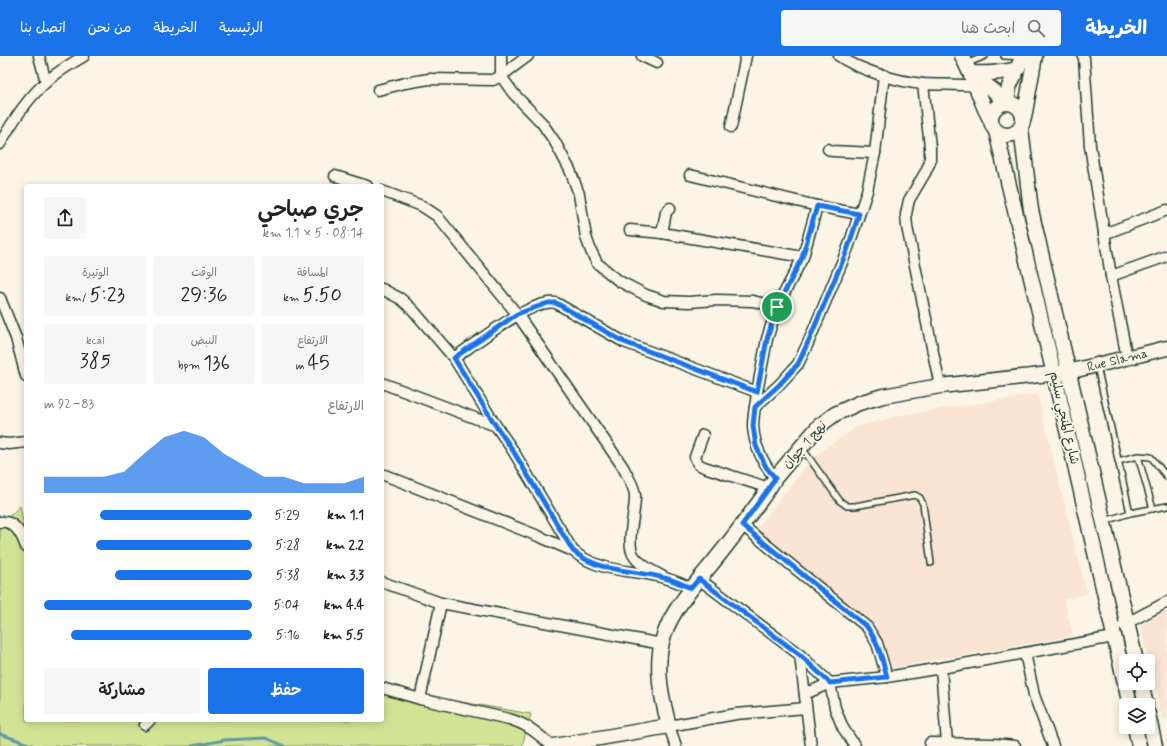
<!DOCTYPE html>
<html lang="ar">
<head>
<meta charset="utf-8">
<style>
  :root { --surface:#fff; --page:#f6f6f6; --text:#222; --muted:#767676; --accent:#1a73e8 }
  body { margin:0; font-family:Mynerve,"Playpen Sans Arabic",sans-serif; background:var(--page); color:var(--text); direction:rtl; height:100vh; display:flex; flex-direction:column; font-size:15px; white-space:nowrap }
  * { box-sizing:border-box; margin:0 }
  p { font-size:13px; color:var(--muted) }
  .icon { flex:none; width:22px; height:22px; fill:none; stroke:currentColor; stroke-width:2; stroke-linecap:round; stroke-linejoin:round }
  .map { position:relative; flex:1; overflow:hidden; direction:ltr }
  .drawer { position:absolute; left:24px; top:128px; width:360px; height:538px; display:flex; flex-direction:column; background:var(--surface); border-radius:4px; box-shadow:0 2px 10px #0003; direction:rtl }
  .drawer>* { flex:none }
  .controls { position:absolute; left:1119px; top:598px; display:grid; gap:8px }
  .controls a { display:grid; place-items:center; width:36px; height:36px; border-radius:4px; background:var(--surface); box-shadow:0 2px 10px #0003; font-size:20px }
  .pin { position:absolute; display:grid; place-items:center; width:34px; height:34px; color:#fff; margin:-17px; border:2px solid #fff; border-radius:50%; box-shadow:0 1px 4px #0007 }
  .round { display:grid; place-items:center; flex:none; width:42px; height:42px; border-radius:4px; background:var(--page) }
  .summary { display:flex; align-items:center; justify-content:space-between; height:68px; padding:0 20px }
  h1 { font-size:22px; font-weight:600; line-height:30px }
  .figures { display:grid; grid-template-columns:repeat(3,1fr); gap:6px; height:68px; padding:4px 20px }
  .figures div { display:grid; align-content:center; border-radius:4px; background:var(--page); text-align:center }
  .figures b { font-size:20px; font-weight:600 }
  .figures small { font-size:11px; font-weight:400 }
  .figures p { font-size:11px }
  .chart { height:112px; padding:8px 20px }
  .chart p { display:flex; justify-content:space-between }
  .chart svg { width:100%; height:72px; margin-top:4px; fill:var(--accent); opacity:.7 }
  .primary-button { display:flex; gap:8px; margin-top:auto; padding:8px 20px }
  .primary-button a { flex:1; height:46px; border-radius:4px; background:var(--accent); color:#fff; font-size:16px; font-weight:600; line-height:46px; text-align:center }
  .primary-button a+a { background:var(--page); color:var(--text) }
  ul { padding:0 20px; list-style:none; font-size:13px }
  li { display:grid; grid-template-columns:64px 48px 1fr; align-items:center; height:30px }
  li i { height:10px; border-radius:5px; background:var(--accent) }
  header { display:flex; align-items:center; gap:24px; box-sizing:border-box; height:56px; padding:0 20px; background:var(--accent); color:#fff }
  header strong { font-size:19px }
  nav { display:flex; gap:22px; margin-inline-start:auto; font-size:14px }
  .search { width:280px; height:36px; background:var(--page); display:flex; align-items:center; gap:10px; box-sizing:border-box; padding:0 14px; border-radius:4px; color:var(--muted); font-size:15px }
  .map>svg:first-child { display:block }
  .built { fill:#fae4d4 }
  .green { fill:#d3e396; stroke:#799065 }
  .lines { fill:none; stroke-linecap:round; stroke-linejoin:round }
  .stream { stroke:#609ba1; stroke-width:3 }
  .lane-casing { stroke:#1f3d34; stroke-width:8 }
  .street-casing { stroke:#1f3d34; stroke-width:13 }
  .secondary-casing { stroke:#1f3d34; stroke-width:17 }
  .lane { stroke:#fcf5e5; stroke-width:5 }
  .street { stroke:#fcf5e5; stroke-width:10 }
  .secondary { stroke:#fcf5e5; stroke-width:14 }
  .route-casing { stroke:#fff; stroke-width:8 }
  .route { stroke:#1a73e8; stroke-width:5 }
  .labels { text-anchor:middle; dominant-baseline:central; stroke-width:3.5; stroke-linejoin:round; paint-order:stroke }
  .street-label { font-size:13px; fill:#1f3d34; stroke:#fcf5e5 }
</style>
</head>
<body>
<header>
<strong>الخريطة</strong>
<div class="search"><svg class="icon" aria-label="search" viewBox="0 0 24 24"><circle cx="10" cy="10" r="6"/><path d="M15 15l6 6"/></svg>ابحث هنا</div>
<nav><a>الرئيسية</a><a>الخريطة</a><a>من نحن</a><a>اتصل بنا</a></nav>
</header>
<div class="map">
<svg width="1167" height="690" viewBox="0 0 1167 690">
  <rect width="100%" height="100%" fill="#fcf5e5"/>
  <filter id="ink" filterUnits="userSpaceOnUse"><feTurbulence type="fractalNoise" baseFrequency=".025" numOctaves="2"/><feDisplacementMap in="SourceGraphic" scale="8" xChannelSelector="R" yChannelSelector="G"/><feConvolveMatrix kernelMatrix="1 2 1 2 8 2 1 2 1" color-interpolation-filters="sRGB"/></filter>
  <g filter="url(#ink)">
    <g class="built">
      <polygon points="1037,338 1087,538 1064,543 1073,580 884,613 876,569 753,477 813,401 856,371 898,360"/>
      <polygon points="1167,554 1167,663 1163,664 1140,569"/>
    </g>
    <polygon class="green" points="20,450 26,480 26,664 382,664 382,628 427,640 531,658 522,690 0,690 0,469"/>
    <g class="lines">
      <g class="stream">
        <polyline points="0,678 34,690"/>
        <polyline points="192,690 225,684 266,682 284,690"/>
      </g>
      <g class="lane-casing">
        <g id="lane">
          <polyline points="1004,0 1022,1"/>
          <polyline points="966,8 985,0"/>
          <polyline points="1097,310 1130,457 1105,465"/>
          <polyline points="802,392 840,445 847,450 855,450 915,439 920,442 923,448 931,507"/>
          <polyline points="1138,400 1153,453"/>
          <polyline points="1118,405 1138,400 1151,401 1167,421"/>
          <polyline points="1130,457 1167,450"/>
        </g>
      </g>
      <g class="street-casing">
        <g id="street">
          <polyline points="39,0 46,26"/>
          <polyline points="501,0 501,20 513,37 542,67 555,86 570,114 579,138 586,181 591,195 597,207 619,225 646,239 664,245 689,246 716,244 753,245 777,251"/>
          <polyline points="642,0 657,7"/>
          <path d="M 839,0 C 859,14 899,26 923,28 C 941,29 958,28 976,30 L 981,27"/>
          <polyline points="1083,0 1084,2 1090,90 1111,220"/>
          <polyline points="923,28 930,91 930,106 925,117 909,144 906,158 907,171 940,330"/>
          <polyline points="378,34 405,27 429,23 493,24 501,20 528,0"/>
          <polyline points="731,71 746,0"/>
          <path d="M 0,88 C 12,66 27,43 46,26 C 57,16 71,8 84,0"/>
          <polyline points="828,93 832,95 875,97"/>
          <polyline points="690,119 817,150 859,158"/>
          <polyline points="335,120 367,130"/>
          <path d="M 382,135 L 422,150 L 437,160 L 517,258 L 623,411 C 627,420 634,429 635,439 C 636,455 625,488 634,500 C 641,511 657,517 667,523"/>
          <polyline points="630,174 662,177 803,201"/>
          <polyline points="662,177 666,156 670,152"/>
          <polyline points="1104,178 1167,154"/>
          <polyline points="382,233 401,243 413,254 454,302 496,370"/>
          <polyline points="0,242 16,282 26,320"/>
          <path d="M 454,302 C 475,288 532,242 556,247 L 624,286 L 757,336 C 756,347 753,359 753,370 C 754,390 763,407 775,422"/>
          <polyline points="1127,302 1111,220 1167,200"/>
          <path d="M 382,327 L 496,370 L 512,393 L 573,495 C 603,519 633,512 668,523 C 676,525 683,529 691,532"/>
          <polyline points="757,336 767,283 777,251 803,201 817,150"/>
          <polyline points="755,351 779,329 798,308 809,285 848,192 867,135 875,97 884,19"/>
          <polyline points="703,379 695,401 698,408 704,411 769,432"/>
          <polyline points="0,387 9,388 26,386"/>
          <polyline points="382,418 538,480 573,495"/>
          <path d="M 0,466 C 15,464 22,479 26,491"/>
          <polyline points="742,469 867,571 877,587 887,621"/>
          <polyline points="699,523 800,599 830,627 835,652 843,672 855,690"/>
          <polyline points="382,526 441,547 662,588"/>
          <polyline points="1123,569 1167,546"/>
          <polyline points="1025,597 1034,639 1053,690"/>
          <polyline points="800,599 811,690"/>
          <polyline points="941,612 947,687"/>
          <path d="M 382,632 L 420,643 L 509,663 C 527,668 538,678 552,690"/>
          <polyline points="805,638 830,627 887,621 941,612 1114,581"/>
          <polyline points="420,643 441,547"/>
          <polyline points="145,669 150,664"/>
          <polyline points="930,687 994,688 1015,690"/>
          <polyline points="676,690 669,670 736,658 806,652"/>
        </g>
      </g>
      <g class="secondary-casing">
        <g id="secondary">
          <polyline points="962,0 972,21 985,53 991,65"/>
          <path d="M 970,17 C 986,18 1001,17 1018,13"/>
          <path d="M 972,21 C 985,27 997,35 1004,47"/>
          <polyline points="1007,46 1009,31 1023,0"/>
          <circle cx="1007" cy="63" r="16"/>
          <polyline points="1024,62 1035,0"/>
          <polyline points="1021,72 1031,154 1136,605"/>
          <polyline points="996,75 1054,318 1130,649"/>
          <polyline points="1141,627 1146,649"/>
          <polyline points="1148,658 1155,690"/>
          <polyline points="1135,671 1139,690"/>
          <path id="s1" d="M 554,690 L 669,670 C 662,643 655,614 662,586 C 668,561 685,541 700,522 C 718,501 735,479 751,457 C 759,446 768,435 775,422 L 819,370 L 835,358 L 859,347 L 883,340 L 940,330 L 1068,316 L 1167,292"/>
        </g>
      </g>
      <use href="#lane" class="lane"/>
      <use href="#street" class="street"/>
      <use href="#secondary" class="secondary"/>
    </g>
  </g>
  <g class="lines" filter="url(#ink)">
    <g class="route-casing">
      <path id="route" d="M 817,150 L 859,158 L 848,192 L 809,284 L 798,308 L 779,329 L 755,351 L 753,370 L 756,390 L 766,411 L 775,422 L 769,432 L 742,469 L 867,571 C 878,586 882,603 887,621 L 830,627 L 800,599 L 699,523 L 691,532 C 683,529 676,525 668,523 C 633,512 603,519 573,495 L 512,393 L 496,370 L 454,302 L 517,258 L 548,247 L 556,247 L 624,286 L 757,336 L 767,283 L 777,251 L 802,202 Z"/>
    </g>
    <use href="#route" class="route"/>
  </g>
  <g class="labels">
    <g class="street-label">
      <text stroke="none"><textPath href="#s1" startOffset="779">Rue Slama</textPath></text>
      <text transform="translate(1064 362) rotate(77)">شارع المنجي سليم</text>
      <text transform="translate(805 389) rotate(-48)">نهج 1 جوان</text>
    </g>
  </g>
</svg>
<div class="controls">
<a><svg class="icon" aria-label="locate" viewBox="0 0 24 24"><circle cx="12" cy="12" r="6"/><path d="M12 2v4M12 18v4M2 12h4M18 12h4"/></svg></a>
<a><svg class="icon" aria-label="layers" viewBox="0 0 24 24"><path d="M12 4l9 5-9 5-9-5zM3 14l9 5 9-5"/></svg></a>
</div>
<div class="pin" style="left:777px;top:251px;background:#1e9e55"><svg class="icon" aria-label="arrive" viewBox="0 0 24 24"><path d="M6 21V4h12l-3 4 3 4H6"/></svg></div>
<section class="drawer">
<div class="summary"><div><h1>جري صباحي</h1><p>08:14 · 5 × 1.1 km</p></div><a class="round"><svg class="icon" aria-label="share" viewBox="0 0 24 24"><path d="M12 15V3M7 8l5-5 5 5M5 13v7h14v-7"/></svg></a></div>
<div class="figures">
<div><p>المسافة</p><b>5.50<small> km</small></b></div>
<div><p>الوقت</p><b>29:36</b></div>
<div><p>الوتيرة</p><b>5:23<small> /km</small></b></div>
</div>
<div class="figures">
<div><p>الارتفاع</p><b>45<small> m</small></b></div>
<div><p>النبض</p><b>136<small> bpm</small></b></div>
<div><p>kcal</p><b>385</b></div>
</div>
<div class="chart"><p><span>الارتفاع</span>83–92 m</p>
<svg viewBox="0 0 160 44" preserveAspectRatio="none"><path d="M0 44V34L10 34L20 34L30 34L40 31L50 20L60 10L70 6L80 10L90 20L100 27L110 34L120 34L130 38L140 38L150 38L160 34V44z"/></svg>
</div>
<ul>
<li><b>1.1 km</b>5:29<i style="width:73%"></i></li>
<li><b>2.2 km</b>5:28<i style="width:75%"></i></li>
<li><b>3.3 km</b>5:38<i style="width:66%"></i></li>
<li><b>4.4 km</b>5:04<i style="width:100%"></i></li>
<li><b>5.5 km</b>5:16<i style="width:87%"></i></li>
</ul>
<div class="primary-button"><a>حفظ</a><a>مشاركة</a></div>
</section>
</div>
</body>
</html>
